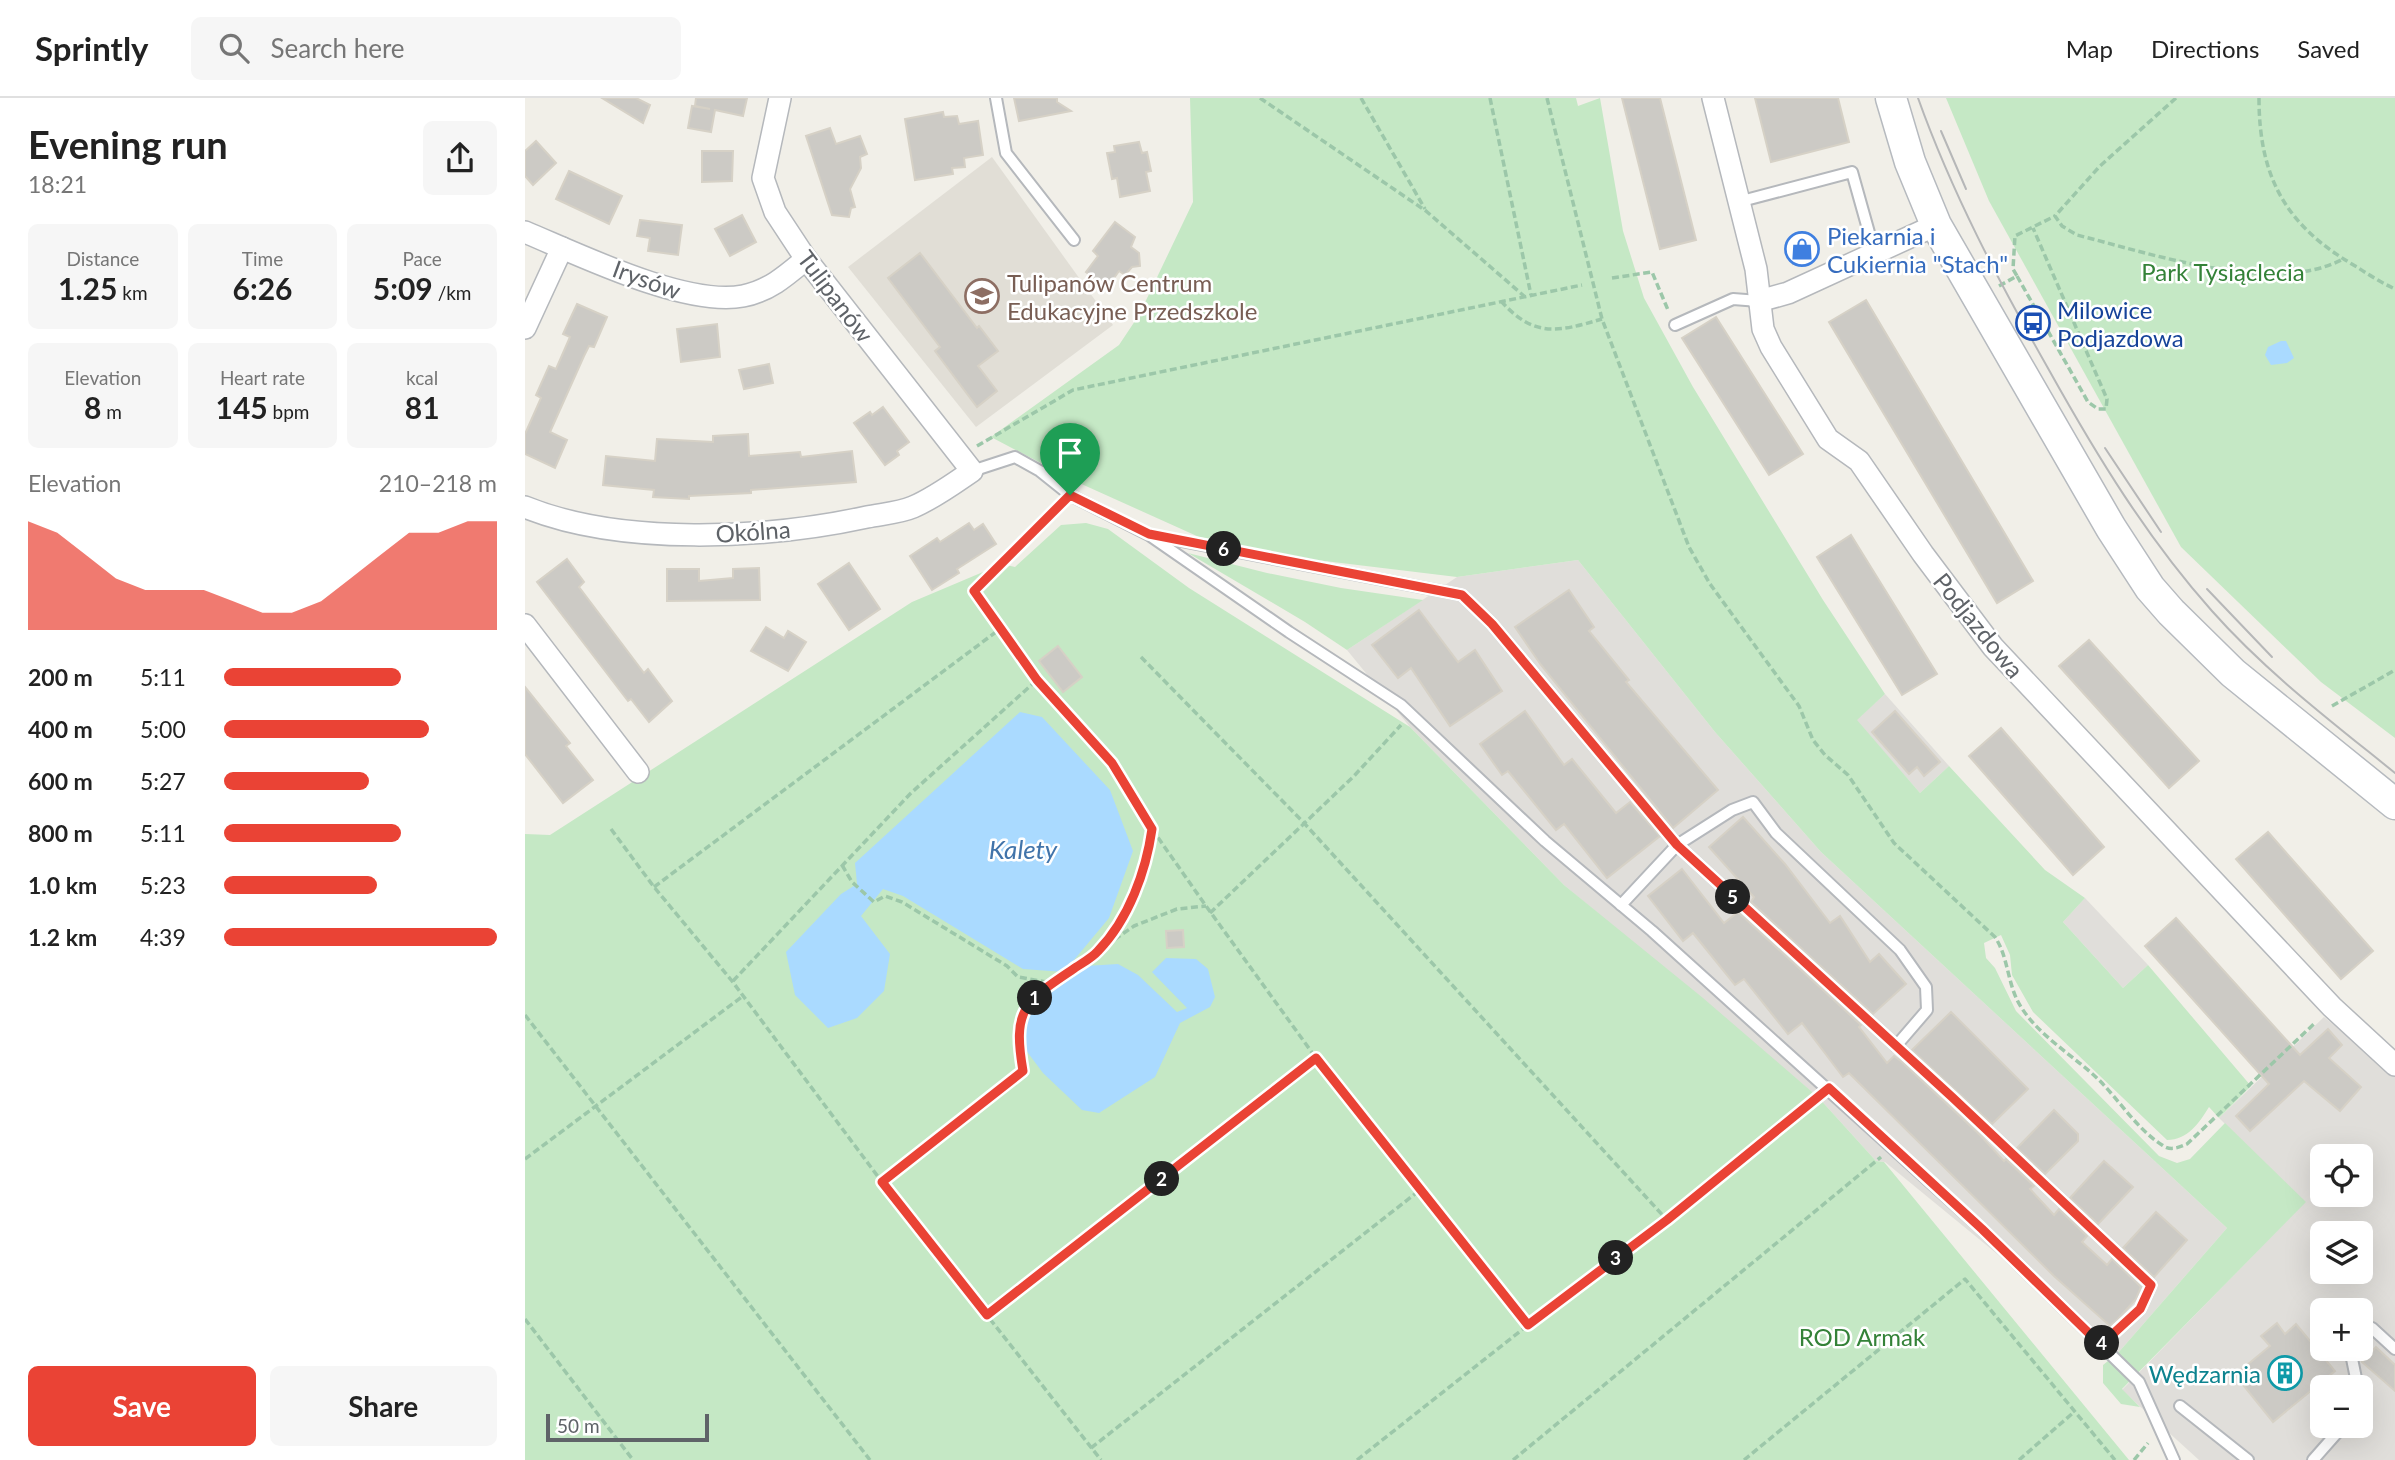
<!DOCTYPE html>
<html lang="en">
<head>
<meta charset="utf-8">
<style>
  :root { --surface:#fff; --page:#f6f6f6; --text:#222; --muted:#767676; --line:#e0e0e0; --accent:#ea4335 }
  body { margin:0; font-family:Lato,sans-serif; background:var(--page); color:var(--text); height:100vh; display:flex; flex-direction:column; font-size:26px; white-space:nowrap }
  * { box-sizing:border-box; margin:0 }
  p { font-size:23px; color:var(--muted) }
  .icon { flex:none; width:38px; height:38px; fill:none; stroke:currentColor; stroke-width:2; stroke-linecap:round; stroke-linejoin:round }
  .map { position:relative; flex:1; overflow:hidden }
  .details { display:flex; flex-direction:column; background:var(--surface); width:525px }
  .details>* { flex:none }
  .buttons { position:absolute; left:1785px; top:1046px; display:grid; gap:14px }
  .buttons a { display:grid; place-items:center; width:63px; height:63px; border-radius:10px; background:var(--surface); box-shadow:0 7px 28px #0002; font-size:35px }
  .scale { position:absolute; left:21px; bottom:18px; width:163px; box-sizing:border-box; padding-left:7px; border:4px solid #5f6368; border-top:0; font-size:19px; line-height:24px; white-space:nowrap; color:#5f6368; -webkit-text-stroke:5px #fff; paint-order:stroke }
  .pin { position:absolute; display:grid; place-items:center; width:60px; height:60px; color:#fff; margin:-72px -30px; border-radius:50% 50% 50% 0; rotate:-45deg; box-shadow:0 0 7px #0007 }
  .pin .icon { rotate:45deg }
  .km { position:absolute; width:35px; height:35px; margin:-18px; border-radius:50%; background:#222; color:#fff; font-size:19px; line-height:35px; text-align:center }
  .round { display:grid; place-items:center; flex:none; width:74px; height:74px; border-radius:10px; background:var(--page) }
  .summary { display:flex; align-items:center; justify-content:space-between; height:119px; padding:0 28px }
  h1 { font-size:38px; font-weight:700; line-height:52px }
  .stats { display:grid; grid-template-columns:repeat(3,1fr); gap:10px; height:119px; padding:7px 28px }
  .stats div { display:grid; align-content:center; border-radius:10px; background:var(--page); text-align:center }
  .stats b { font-size:30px; font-weight:700 }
  .stats small { font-size:19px; font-weight:400 }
  .stats p { font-size:19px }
  .chart { height:196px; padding:14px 28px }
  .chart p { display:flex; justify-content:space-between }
  .chart svg { width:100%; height:126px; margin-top:7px; fill:var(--accent); opacity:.7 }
  .cta { display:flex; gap:14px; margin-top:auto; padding:14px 28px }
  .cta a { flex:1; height:80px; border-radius:10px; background:var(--accent); color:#fff; font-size:28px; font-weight:700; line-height:80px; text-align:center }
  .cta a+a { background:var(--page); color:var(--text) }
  ul { padding:0 28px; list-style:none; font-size:23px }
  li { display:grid; grid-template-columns:112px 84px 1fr; align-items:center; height:52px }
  li i { height:18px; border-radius:9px; background:var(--accent) }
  header { display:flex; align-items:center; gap:42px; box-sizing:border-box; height:98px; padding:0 35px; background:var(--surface); border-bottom:2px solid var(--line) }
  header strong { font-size:33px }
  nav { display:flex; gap:38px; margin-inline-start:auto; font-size:24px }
  .search { width:490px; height:63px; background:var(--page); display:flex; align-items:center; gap:18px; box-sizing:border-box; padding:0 24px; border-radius:10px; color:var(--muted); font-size:26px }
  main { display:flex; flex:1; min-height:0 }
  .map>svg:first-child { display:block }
  .industrial { fill:#e0deda; fill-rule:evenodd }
  .education { fill:#e1ded6 }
  .green { fill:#c5e8c5 }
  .water { fill:#aadaff }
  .building { fill:#cccac5; stroke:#d6d1c6; stroke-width:2 }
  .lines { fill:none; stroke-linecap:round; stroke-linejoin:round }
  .lane-casing { stroke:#b5b8bc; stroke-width:14 }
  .street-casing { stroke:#b5b8bc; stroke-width:24 }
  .secondary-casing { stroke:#b6babf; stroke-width:33 }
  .path { stroke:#9cc7a9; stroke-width:3.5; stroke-dasharray:7 3.5; stroke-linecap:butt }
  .lane { stroke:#fff; stroke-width:10 }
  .street { stroke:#fff; stroke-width:21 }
  .secondary { stroke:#fff; stroke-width:30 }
  .tram { stroke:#b6b7b8; stroke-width:2 }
  .route-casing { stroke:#fff; stroke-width:14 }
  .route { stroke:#ea4335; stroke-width:9 }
  .labels { text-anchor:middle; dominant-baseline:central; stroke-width:5; stroke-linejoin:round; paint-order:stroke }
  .shop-label { font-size:24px; fill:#366cbe; stroke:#fff; text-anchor:start }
  .park-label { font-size:24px; fill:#348238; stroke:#fff }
  .street-label { font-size:24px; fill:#5f6368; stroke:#fff }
  .education-label { font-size:24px; fill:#785e54; stroke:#fff; text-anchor:start }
  .transit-label { font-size:24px; fill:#164399; stroke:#fff; text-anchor:start }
  .culture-label { font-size:24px; fill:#0d838f; stroke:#fff; text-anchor:end }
  .water-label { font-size:26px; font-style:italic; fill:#4174aa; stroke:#fff }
</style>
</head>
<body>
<header>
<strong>Sprintly</strong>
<div class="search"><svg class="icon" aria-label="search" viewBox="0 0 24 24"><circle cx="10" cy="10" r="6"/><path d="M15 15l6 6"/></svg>Search here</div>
<nav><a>Map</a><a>Directions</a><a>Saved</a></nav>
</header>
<main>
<section class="details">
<div class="summary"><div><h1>Evening run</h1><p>18:21</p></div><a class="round"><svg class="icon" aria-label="share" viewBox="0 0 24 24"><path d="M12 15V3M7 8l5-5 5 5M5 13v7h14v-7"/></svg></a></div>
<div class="stats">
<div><p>Distance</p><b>1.25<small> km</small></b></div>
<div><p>Time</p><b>6:26</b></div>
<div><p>Pace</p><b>5:09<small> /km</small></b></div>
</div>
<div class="stats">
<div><p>Elevation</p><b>8<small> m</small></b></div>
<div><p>Heart rate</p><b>145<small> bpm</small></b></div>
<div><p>kcal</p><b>81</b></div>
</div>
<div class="chart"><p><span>Elevation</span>210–218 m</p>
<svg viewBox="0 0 160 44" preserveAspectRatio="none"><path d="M0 44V6L10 10L20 18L30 26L40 30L50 30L60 30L70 34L80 38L90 38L100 34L110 26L120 18L130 10L140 10L150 6L160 6V44z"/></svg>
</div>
<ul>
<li><b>200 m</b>5:11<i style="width:65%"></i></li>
<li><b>400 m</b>5:00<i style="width:75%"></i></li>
<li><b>600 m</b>5:27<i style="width:53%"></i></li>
<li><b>800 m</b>5:11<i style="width:65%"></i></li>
<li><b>1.0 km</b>5:23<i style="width:56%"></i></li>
<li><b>1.2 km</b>4:39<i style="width:100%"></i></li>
</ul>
<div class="cta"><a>Save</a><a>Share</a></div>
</section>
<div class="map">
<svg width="1870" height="1362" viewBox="0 0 1870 1362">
  <rect width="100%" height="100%" fill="#f1efe8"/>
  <g class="industrial">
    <polygon points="1053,462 1190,634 1296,754 1702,1130 1593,1255 1360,1064 1351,1063 1293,999 1039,787 885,629 822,552 932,479"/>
    <polygon points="1360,596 1424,668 1395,695 1331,622"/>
    <polygon points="1560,800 1623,867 1598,890 1538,824"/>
    <path d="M 1799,919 L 1870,977 L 1870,1362 L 1674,1362 L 1597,1292 L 1780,1104 L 1694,1020 ZM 1797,1059 L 1836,1059 L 1836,1097 L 1797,1097 ZM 1797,1136 L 1836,1136 L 1836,1174 L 1797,1174 ZM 1797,1213 L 1836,1213 L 1836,1251 L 1797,1251 ZM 1797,1290 L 1836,1290 L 1836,1328 L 1797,1328 Z"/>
  </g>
  <polygon class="education" points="467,59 588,227 451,329 323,169"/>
  <g class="green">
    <path d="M 665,0 L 1051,0 L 1053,8 L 1075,0 L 1098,133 L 1119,200 L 1168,289 L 1298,502 L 1360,596 L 1332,622 L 1395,695 L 1424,668 L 1520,772 L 1560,800 L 1538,824 L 1598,890 L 1623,867 L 1726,988 L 1694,1020 L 1684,1009 C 1674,1025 1663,1042 1642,1042 L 1508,914 L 1487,877 L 1485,857 L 1476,837 L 1459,845 L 1461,860 L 1470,870 L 1491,913 L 1634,1058 L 1652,1065 L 1665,1061 L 1700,1025 L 1781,1104 L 1597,1291 L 1615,1309 L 1596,1306 L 1578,1285 L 1578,1267 L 1593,1255 L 1702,1130 L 1296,754 L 1190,634 L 1053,462 L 932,479 L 783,461 L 674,439 L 552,384 L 466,339 L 594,247 L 614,217 L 668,104 Z"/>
    <polygon points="1421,0 1870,0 1870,640 1796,584 1656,449 1464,103"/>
    <polygon points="561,425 583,431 664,490 885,629 1039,787 1178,900 1293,999 1351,1063 1359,1064 1604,1362 0,1362 0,736 25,737 387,504 477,466 490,469 536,427"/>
    <polygon points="663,455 742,475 816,490 898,502 822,552 780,524"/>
  </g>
  <g class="water">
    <polygon points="1756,243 1761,243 1769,260 1762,265 1746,267 1740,257 1743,249"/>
    <polygon points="495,614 517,619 585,692 608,753 584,820 539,874 498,871 378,798 358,791 336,818 365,856 359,893 332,920 303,930 270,897 261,854 316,796 332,786 330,765"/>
    <polygon points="641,860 671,861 683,871 690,899 685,909 655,925 630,979 574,1015 557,1012 518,975 500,951 498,929 514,902 560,868 593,866 613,877 652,914 662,910 627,874"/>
  </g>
  <g class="building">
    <polygon points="77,0 111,0 125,7 118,25"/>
    <polygon points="171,0 222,0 218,18 190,12 186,34 163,30 167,8 185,11 170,8"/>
    <polygon points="489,0 532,0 532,4 546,13 494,23"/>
    <polygon points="1097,0 1135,0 1171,142 1135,151"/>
    <polygon points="1230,0 1313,0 1324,44 1246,64"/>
    <polygon points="418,14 419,19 432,18 434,26 453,23 458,57 439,60 440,69 427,70 428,76 390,82 380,21"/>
    <polygon points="305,30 311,46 335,38 342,56 335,59 336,70 325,91 330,109 326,110 324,119 307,117 281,38"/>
    <polygon points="11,43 31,65 8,87 0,78 0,53"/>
    <polygon points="614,44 617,55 622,54 626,73 621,74 625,93 595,99 592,80 587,81 582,55 590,54 589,48"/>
    <polygon points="177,53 208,53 207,83 177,84"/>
    <polygon points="44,73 97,98 84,126 31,101"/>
    <polygon points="217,117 231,144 205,158 190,131"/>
    <polygon points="115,122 157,127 153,157 123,153 125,140 112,138"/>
    <polygon points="590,124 610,139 606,149 614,155 615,168 607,169 600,177 594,173 582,190 561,174 573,158 568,153"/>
    <polygon points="1282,141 1288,161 1268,166 1263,146"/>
    <polygon points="395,155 452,230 454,228 473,253 453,268 472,293 452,309 410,253 415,249 363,180"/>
    <polygon points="1341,202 1508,483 1472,505 1304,224"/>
    <polygon points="52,206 82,219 69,249 64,248 59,258 25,334 42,342 30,370 0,356 0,336 16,300 11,297 24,268 31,271 45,239 38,236"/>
    <polygon points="1191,219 1278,356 1244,377 1157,240"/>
    <polygon points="192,226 195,259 156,264 152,231"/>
    <polygon points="244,266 248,285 219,291 214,272"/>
    <polygon points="358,309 384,344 372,353 374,357 360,367 329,325 345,314 347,317"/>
    <polygon points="223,336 224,358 275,354 276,359 327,353 331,384 226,392 226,395 164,398 164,401 128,399 129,392 78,387 81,358 130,363 132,341 188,344 188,338"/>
    <polygon points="444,425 449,432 458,426 471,446 432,471 434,475 407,492 385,458 412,440 415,444"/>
    <polygon points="1326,437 1412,576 1377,597 1292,459"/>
    <polygon points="42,461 59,484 54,489 119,575 123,571 147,603 124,624 106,601 103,603 12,484"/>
    <polygon points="324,465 355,511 324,532 293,486"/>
    <polygon points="234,470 235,502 142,503 142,471 174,471 174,483 208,480 208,471"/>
    <polygon points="1044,492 1069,529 1064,533 1104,582 1101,584 1193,692 1148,730 1016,567 990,529"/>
    <polygon points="894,512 933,564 950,552 977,593 925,628 886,570 873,580 847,547"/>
    <polygon points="241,529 259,540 263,533 281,544 263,573 226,553"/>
    <polygon points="1564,542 1674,663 1644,690 1534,568"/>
    <polygon points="533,548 557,579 538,594 514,563"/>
    <polygon points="0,589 45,645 41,648 68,682 38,705 0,656"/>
    <polygon points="1000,613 1039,667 1047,661 1091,715 1105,704 1135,738 1082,780 1039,726 1031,732 983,673 977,677 955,646"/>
    <polygon points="1370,613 1415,664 1399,678 1392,669 1384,676 1347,634"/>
    <polygon points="1476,630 1579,749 1548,777 1444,658"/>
    <polygon points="1218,719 1260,766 1305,825 1315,818 1345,864 1354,856 1381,886 1348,916 1226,804 1229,799 1184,749"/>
    <polygon points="1743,734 1848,853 1816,881 1711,761"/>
    <polygon points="1157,771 1199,825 1213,814 1336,927 1334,929 1362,965 1369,958 1376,963 1455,1037 1479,1063 1481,1061 1509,1088 1505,1091 1529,1117 1534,1111 1562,1138 1557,1144 1582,1167 1587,1161 1616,1189 1611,1201 1593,1221 1585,1228 1529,1178 1324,975 1318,979 1277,925 1263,936 1219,881 1210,887 1168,835 1158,843 1123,798"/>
    <polygon points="1651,820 1775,957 1803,931 1817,947 1804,960 1836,989 1815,1013 1779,983 1725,1033 1711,1018 1744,986 1620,848"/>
    <polygon points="658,832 659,849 642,850 641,833"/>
    <polygon points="1426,914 1503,991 1467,1026 1387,952"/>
    <polygon points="1529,1012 1553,1036 1553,1043 1520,1076 1492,1050"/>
    <polygon points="1579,1063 1608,1089 1573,1126 1545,1100"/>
    <polygon points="1631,1114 1662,1142 1629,1179 1598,1150"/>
    <polygon points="1752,1225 1760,1236 1771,1226 1810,1273 1748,1324 1710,1277 1745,1248 1736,1238"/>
    <polygon points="1851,1249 1870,1267 1870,1293 1837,1264"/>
  </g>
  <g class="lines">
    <g class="lane-casing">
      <g id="lane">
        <polyline points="471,0 481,55 549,142"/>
        <polyline points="1213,104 1327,74 1350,156"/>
        <polyline points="1150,227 1208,201 1234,203"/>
        <polyline points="447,373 490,359 515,373 545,397 624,437 764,534 876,607 1020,743 1127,833 1457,1131 1614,1284 1649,1362"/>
        <polyline points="630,438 937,497 967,526 1152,747 1427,999 1626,1187 1615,1211 1576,1247"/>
        <polyline points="1096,807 1152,747 1207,712 1228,704 1251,735 1375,852 1401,889 1402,912 1371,948"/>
        <polyline points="1836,1240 1847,1230 1870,1251"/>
        <polyline points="1825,1251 1833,1290"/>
        <polyline points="1836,1302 1836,1309"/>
        <polyline points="1655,1308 1723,1362"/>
        <polyline points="1788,1362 1818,1328"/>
      </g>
    </g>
    <g class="street-casing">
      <g id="street">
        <polyline points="1188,0 1231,171 1238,231 1246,249 1303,341 1334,363 1398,456 1468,549 1807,909 1870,967"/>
        <path d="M 0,134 C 55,157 161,209 218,198 C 244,193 262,177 281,161"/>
        <polyline points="1234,203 1263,195 1411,127"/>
        <polyline points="0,230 37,150"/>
        <path d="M 0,409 C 96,448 241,441 342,419 C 356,416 374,415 388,409 C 409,400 428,386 447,373 L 281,161 L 250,114 L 238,80 L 255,0"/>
        <polyline points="0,527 113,674"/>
      </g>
    </g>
    <g class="secondary-casing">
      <polyline id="secondary" points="1366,0 1385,64 1411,127 1586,430 1625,490 1646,514 1708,575 1870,706"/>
    </g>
    <g class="path">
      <polyline points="735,0 901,113 999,198"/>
      <polyline points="836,0 900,111"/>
      <polyline points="965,0 1006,197"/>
      <path d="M 1022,0 L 1077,221 L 1164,449 L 1185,486 L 1274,608 L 1288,642 L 1300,657 L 1323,677 L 1369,745 L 1470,839 C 1484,860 1482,887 1496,909 C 1515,939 1548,957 1574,982 C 1594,1002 1612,1031 1637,1047 C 1645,1053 1653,1050 1662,1046 L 1791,924"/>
      <path d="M 1651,0 L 1575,68 L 1530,118 L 1537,128 L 1552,137 C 1624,155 1750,198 1818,161"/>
      <path d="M 1734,0 C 1734,81 1762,129 1832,169 C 1844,177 1857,185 1870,191"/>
      <polyline points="1492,178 1563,304 1573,311 1581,311 1582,301 1508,130"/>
      <polyline points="1087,180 1127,174 1143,212"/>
      <polyline points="1474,188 1492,178 1488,171 1490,138 1530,118"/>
      <path d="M 976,203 C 1009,240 1033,234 1077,221"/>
      <polyline points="452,348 548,292 1057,187"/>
      <polyline points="616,559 779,725 1142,1122"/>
      <polyline points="512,582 587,665 627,731 681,808 791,960 1003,1227"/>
      <polyline points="1807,608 1870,572"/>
      <polyline points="86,731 129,789 207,883 357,1084 576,1362"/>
      <polyline points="317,767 327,784 349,804 360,798 377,804 482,868 493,879 527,885"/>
      <polyline points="129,789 475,531"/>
      <polyline points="685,815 829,678 876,627"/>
      <path d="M 576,849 C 602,814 620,777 627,733"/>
      <polyline points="208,883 386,695 512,582 449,493 533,409"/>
      <polyline points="0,917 345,1362"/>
      <polyline points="0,1061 218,898"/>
      <polyline points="357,1084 498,973 492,939 495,920 510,900 527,885 609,828 652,811 681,808"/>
      <polyline points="462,1217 791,960"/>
      <polyline points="0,1221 108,1362"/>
      <polyline points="566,1350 895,1092"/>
      <polyline points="832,1362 1003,1227 1142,1122 1292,1001"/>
      <polyline points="988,1362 1356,1059"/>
      <polyline points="1219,1362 1440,1181 1590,1362"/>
      <polyline points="1494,1362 1549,1314"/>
      <polyline points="1609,1362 1623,1345"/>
    </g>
    <use href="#lane" class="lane"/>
    <use href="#street" class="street"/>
    <use href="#secondary" class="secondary"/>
    <g class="tram">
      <path d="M 1393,0 C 1427,95 1474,184 1524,272 C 1572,358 1622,440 1687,513 C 1741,574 1807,624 1870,675"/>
      <polyline points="1416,33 1441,91"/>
      <polyline points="1580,350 1636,434"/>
      <polyline points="1682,491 1747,559"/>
    </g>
  </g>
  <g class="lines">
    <g class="route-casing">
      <path id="route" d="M 545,397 L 624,436 L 937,497 L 967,526 L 1152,747 L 1427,999 L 1626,1187 L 1615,1211 L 1576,1247 L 1457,1131 L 1304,990 L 1142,1122 L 1003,1227 L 791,960 L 462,1217 L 357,1084 L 498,973 C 488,914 497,905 547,872 C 555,866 566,861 573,853 C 604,821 621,773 627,731 L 587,665 L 512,582 L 449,493 Z"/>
    </g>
    <use href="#route" class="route"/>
  </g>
  <defs>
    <g id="shop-ring" transform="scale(1.75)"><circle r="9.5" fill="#fff" stroke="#3f7fe0" stroke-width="1.5"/><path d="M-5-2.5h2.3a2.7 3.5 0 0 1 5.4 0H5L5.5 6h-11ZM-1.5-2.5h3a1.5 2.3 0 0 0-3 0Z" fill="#3f7fe0"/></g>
    <g id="school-ring" transform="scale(1.75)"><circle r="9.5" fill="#fff" stroke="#8d6e63" stroke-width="1.5"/><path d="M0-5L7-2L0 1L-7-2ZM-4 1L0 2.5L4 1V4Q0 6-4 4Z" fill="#8d6e63"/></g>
    <g id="bus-ring" transform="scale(1.75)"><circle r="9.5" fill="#fff" stroke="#1a4fb4" stroke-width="1.5"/><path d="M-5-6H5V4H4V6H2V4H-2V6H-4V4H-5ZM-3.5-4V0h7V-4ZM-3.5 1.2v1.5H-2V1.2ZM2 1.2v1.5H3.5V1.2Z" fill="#1a4fb4"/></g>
    <g id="building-ring" transform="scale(1.75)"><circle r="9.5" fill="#fff" stroke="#0f9aa8" stroke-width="1.5"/><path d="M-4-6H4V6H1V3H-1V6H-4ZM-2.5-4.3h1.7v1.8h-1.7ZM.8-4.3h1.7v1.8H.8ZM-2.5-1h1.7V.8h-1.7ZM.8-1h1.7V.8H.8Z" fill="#0f9aa8"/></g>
  </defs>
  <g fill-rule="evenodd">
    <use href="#shop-ring" x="1277" y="151"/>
    <use href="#school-ring" x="457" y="198"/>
    <use href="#bus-ring" x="1508" y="225"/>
    <use href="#building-ring" x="1760" y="1275"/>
  </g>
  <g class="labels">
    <g class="shop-label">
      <text x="1302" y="137">Piekarnia i<tspan x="1302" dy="28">Cukiernia "Stach"</tspan></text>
    </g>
    <g class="park-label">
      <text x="1698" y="173">Park Tysiąclecia</text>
      <text x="1337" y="1238">ROD Armak</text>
    </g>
    <g class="street-label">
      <text transform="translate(122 181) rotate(20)">Irysów</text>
      <text transform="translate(311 198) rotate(53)">Tulipanów</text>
      <text transform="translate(228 433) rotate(-4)">Okólna</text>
      <text transform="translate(1454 527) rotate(51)">Podjazdowa</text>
    </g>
    <g class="education-label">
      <text x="482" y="184">Tulipanów Centrum<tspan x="482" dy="28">Edukacyjne Przedszkole</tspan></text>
    </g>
    <g class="transit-label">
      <text x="1532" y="211">Milowice<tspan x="1532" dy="28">Podjazdowa</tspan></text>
    </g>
    <g class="culture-label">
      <text x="1736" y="1275">Wędzarnia</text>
    </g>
    <g class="water-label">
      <text x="498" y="751">Kalety</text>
    </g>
  </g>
</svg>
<div class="buttons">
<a><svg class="icon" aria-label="locate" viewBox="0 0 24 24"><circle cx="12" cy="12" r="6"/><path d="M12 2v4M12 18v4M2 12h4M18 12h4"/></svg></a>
<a><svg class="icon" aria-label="layers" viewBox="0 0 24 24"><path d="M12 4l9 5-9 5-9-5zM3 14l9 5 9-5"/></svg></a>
<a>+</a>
<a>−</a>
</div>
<div class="scale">50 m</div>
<div class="pin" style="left:545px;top:397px;background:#1e9e55"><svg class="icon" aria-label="arrive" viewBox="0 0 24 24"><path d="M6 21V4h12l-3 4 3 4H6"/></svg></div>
<b class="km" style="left:510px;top:900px">1</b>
<b class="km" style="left:637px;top:1081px">2</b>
<b class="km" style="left:1091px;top:1160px">3</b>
<b class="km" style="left:1577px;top:1245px">4</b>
<b class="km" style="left:1208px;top:799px">5</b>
<b class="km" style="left:699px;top:451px">6</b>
</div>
</main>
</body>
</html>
